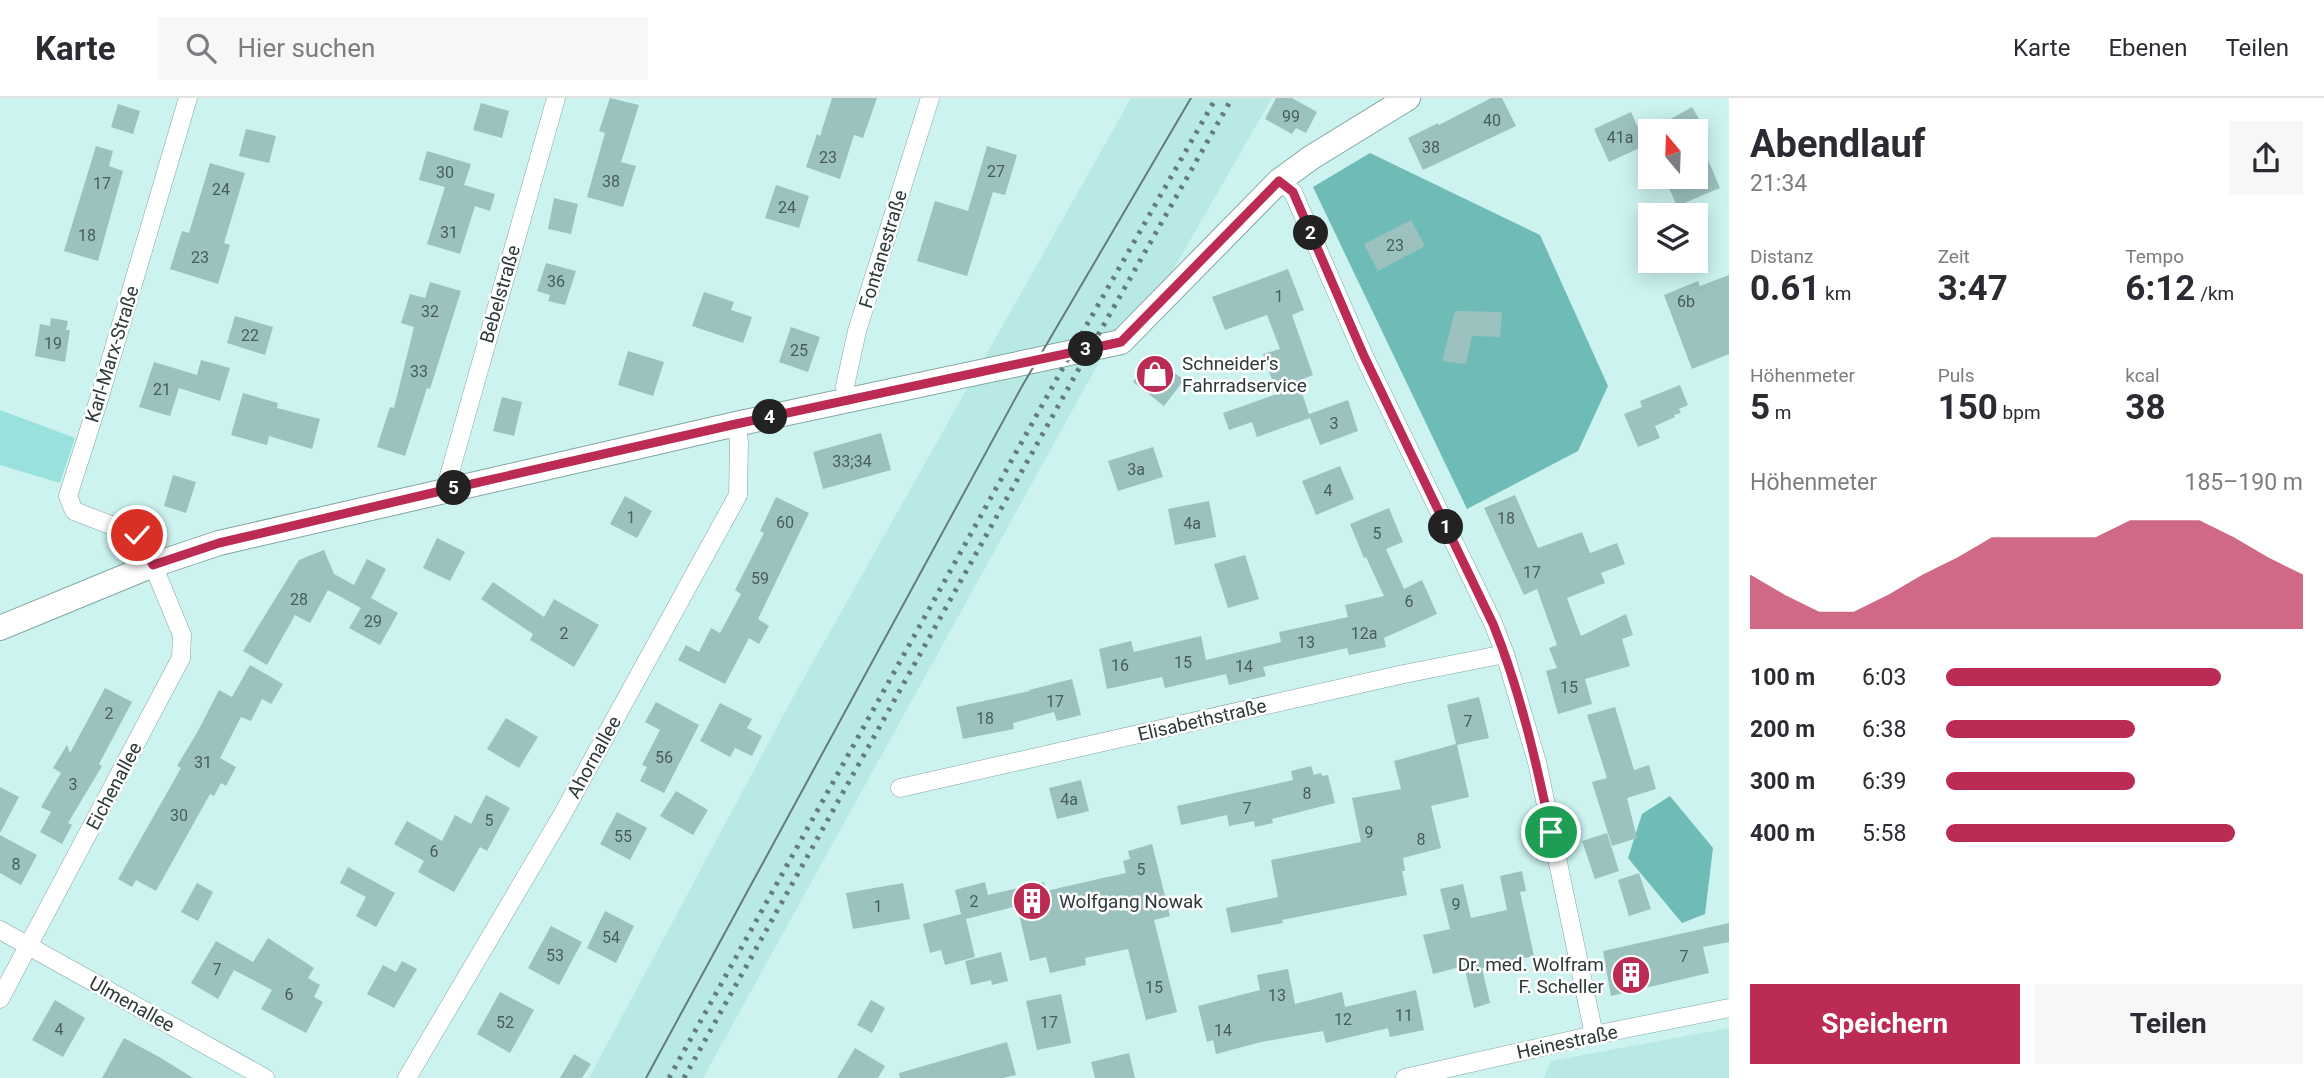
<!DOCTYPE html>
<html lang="de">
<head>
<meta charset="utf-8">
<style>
  :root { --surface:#fff; --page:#f7f7f7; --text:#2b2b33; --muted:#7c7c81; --line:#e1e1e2; --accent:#bb2b54 }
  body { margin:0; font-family:Roboto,sans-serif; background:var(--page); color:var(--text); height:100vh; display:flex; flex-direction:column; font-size:26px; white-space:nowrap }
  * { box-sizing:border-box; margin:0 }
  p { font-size:23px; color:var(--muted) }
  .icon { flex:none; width:38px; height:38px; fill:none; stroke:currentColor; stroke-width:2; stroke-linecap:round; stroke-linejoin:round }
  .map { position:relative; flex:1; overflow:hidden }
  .drawer { display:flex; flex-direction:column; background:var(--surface); width:595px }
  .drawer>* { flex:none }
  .needle { width:46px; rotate:341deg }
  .tools { position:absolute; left:1638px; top:21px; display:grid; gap:14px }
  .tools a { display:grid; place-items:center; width:70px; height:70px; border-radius:0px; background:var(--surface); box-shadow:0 4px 18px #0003; font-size:35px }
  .pin { position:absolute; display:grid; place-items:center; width:60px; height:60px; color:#fff; margin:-30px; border:4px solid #fff; border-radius:50%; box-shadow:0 2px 7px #0007 }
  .km { position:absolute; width:35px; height:35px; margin:-18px; border-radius:50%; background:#222; color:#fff; font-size:19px; line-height:35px; text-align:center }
  .round { display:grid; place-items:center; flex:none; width:74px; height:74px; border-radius:0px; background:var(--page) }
  .head { display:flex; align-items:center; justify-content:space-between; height:119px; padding:0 21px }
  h1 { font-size:38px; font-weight:700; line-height:52px }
  .figures { display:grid; grid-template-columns:repeat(3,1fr); gap:10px; height:119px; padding:7px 21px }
  .figures div { display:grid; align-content:center }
  .figures b { font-size:35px; font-weight:700 }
  .figures small { font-size:19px; font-weight:400 }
  .figures p { font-size:19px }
  .chart { height:196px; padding:14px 21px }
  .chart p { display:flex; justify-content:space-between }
  .chart svg { width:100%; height:126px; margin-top:7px; fill:var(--accent); opacity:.7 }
  .action { display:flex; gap:14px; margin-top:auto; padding:14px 21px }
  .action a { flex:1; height:80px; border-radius:0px; background:var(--accent); color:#fff; font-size:28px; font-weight:700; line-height:80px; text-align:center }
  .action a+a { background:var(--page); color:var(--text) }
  ul { padding:0 21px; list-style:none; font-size:23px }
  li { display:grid; grid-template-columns:112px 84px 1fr; align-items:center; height:52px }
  li i { height:18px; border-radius:9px; background:var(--accent) }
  header { display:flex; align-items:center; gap:42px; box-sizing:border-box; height:98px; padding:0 35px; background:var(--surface); border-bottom:2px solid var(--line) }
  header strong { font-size:33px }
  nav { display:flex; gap:38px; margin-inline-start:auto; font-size:24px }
  .search { width:490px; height:63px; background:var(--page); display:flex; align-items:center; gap:18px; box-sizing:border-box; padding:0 24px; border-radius:0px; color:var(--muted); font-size:26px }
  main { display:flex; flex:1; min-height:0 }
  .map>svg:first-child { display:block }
  .built { fill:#b8e9e5 }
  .green { fill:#99e1dc }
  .forest { fill:#6fbcb6 }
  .building { fill:#9cc2bf }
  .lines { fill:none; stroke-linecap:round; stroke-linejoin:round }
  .street-casing { stroke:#81a6a3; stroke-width:19 }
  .secondary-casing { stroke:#81a6a3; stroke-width:26 }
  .street { stroke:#fff; stroke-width:18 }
  .secondary { stroke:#fff; stroke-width:24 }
  .tram { stroke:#647c7a; stroke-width:2 }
  .rail { stroke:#647c7a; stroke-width:5; stroke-dasharray:3.5 7; stroke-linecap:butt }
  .route-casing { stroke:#fff; stroke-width:14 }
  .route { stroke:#bb2b54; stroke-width:9 }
  .labels { text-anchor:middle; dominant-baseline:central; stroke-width:5; stroke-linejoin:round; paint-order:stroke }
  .number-label { font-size:16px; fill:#485d5b }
  .street-label { font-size:19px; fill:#2c3b3a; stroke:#fff }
  .poi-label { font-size:19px; fill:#2c3b3a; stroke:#fff; text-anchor:start }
</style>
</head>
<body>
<header>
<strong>Karte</strong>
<div class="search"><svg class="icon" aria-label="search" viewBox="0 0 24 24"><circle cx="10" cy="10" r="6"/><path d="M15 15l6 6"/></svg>Hier suchen</div>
<nav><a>Karte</a><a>Ebenen</a><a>Teilen</a></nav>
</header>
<main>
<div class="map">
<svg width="1729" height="980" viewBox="0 0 1729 980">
  <rect width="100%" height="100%" fill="#ccf3f0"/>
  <g class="built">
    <polygon points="1131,0 1272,0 1169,179 1119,228 703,980 589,980 792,601"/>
    <polygon points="1729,930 1729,980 1544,980 1551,963"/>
  </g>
  <polygon class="green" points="0,312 75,340 60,385 0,367"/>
  <g class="forest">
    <polygon points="1370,55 1540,137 1608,288 1578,353 1467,411 1313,89"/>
    <polygon points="1670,698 1713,750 1705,816 1682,825 1628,760 1642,716"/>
  </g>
  <g class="building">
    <polygon points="610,0 639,7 621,64 636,68 623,109 587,99 605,35 599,33"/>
    <polygon points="832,0 877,0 863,40 854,37 840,81 806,69 817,36 820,38"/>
    <polygon points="1276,0 1292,0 1317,14 1306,35 1296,30 1292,36 1265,21"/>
    <polygon points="1491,0 1502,0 1516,28 1423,72 1408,40 1438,25 1439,27"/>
    <polygon points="481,5 509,13 502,40 473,32"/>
    <polygon points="118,6 140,13 133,36 111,29"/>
    <polygon points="1692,9 1706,33 1675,33 1669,22"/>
    <polygon points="1631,14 1646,47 1609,64 1594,31"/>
    <polygon points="246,31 276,38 269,65 239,58"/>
    <polygon points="1696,34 1720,90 1677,108 1664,79 1696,79"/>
    <polygon points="96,48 113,53 109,68 123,73 98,163 64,153"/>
    <polygon points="987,48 1017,57 1005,97 993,94 967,178 917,163 935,103 968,113"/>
    <polygon points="427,53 471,66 464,87 495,96 490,113 475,108 460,156 427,146 445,89 419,82"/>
    <polygon points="210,65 245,75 224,145 230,147 218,186 170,171 182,133 189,135"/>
    <polygon points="776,87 809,98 799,130 765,120"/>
    <polygon points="554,100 578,106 571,136 548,131"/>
    <polygon points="1411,122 1425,148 1378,173 1364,146"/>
    <polygon points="546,165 576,173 565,207 548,203 550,197 537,193"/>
    <polygon points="1288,171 1304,212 1292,217 1313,277 1298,283 1309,316 1348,302 1358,333 1320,347 1310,320 1257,339 1252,324 1229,332 1223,315 1277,296 1263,256 1280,251 1267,217 1225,232 1212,199"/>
    <polygon points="1729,177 1729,256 1692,271 1664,197 1698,183 1700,188"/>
    <polygon points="430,184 461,193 430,291 427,290 405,358 377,349 390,309 394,310 414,229 401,225 410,196 425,200"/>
    <polygon points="704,194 734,204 731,212 752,219 743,245 692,228"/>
    <polygon points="1455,213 1502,214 1500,239 1472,238 1466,266 1442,263"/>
    <polygon points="235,218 273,229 265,257 227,245"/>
    <polygon points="51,220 68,223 66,232 70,232 65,264 35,258 40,226 50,228"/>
    <polygon points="791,229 820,239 808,274 779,264"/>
    <polygon points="628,253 664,264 653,298 618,287"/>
    <polygon points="1152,258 1184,282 1164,308 1133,284"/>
    <polygon points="201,262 230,270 220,303 179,290 170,318 139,309 154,264 197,277"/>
    <polygon points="1680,287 1688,307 1679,311 1681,315 1674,317 1675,319 1655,328 1660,340 1638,349 1624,316 1642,309 1640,303"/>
    <polygon points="243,295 278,305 277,310 320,321 312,351 269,338 267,347 231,337"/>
    <polygon points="502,299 522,304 514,338 493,333"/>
    <polygon points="881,335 891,372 823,391 813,354"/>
    <polygon points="1153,349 1163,379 1118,393 1108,363"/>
    <polygon points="1340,368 1354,401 1316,417 1302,383"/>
    <polygon points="173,377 196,384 186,415 164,408"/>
    <polygon points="1515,397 1538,450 1582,434 1590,455 1617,445 1625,466 1601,475 1605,485 1567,500 1581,538 1626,516 1633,537 1622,541 1630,568 1585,581 1592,606 1558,616 1546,573 1557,570 1549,550 1557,547 1537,491 1524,497 1484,410"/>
    <polygon points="625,398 652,413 637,440 610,426"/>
    <polygon points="776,399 809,415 758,521 769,528 759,546 749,540 725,586 678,562 686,547 699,554 711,530 720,535 741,496 735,492 764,435 760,433"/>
    <polygon points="1209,403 1216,439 1175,447 1168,411"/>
    <polygon points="1389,410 1403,444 1386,451 1404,491 1422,482 1437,516 1384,540 1386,549 1349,557 1347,550 1263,569 1266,578 1229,587 1226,576 1165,590 1162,579 1107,591 1099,551 1131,543 1134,554 1201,538 1206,562 1281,544 1279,534 1348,519 1345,507 1384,498 1366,459 1364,460 1350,426"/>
    <polygon points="437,440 465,454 450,483 423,470"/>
    <polygon points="324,452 334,476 354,487 367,461 386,471 371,500 398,515 380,547 349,530 361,510 328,492 310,525 295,517 267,567 243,553 299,462"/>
    <polygon points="1245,457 1259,501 1228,510 1214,466"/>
    <polygon points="493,484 544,519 554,501 599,527 574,569 530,542 533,536 481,501"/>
    <polygon points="250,567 283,586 271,606 262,601 251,623 241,619 220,660 236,669 226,688 221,685 214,698 210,696 156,793 136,782 132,789 118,781 181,670 177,668 198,633 219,592 232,599"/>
    <polygon points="1072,581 1081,617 1057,623 1054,614 1013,625 1014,631 963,641 956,609 1030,593 1029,592"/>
    <polygon points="105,590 132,604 99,666 102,668 68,725 72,727 62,746 40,734 51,714 41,709 61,675 53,670 67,647 70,655"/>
    <polygon points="1479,599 1489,640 1457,647 1469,699 1431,708 1441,750 1403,760 1405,773 1402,773 1407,797 1282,822 1283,825 1231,835 1226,810 1278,799 1271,762 1361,744 1352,700 1401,691 1394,663 1456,646 1447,607"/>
    <polygon points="656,604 699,627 664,695 640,683 647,669 642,667 660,632 645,624"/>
    <polygon points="720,605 752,621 747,630 762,638 752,658 735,650 730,659 700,643"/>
    <polygon points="1615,609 1634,672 1649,667 1656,691 1627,700 1637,740 1612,748 1592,684 1607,680 1587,617"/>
    <polygon points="506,620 538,639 519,670 487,651"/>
    <polygon points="1311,668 1314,677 1321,675 1322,678 1328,677 1335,705 1272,721 1273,725 1255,729 1254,723 1229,728 1227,717 1181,727 1177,708 1293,682 1291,673"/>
    <polygon points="1081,682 1089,713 1057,721 1049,690"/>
    <polygon points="0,689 19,699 0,735"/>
    <polygon points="676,693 708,712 693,737 660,718"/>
    <polygon points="486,697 510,710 487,753 480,749 454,794 418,774 424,763 394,746 407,723 442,743 455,717 471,726"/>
    <polygon points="617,714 647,730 630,762 600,746"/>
    <polygon points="1607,735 1619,773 1595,781 1582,743"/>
    <polygon points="0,737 37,757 21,787 0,775"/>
    <polygon points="1152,746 1170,818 1154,822 1177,914 1146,922 1128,851 1085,860 1086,867 1050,875 1046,859 1030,863 1017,808 966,821 975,859 945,867 941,852 930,855 923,826 961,816 955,792 985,784 988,797 1044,784 1046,793 1103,780 1126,775 1123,763 1130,761 1128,753"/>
    <polygon points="348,769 395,795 376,829 356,818 366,799 340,785"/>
    <polygon points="1522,773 1526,793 1520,794 1534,858 1482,870 1490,905 1474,910 1464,868 1433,876 1423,837 1450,831 1440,791 1463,786 1471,820 1507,812 1500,778"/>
    <polygon points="1639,775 1651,811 1629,818 1618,782"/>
    <polygon points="197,785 213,794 198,823 181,814"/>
    <polygon points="903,785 910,821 853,831 846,795"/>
    <polygon points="605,813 634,828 616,865 587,850"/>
    <polygon points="1729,825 1729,844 1703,849 1709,875 1611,898 1603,853"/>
    <polygon points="551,828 582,844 559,887 528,870"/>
    <polygon points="268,840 314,870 308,880 320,887 314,899 323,904 306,935 261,911 272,892 234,872 218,901 191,885 216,843 253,864"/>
    <polygon points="1001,854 1008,883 992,887 991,882 971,887 965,863"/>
    <polygon points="402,863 417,871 394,910 367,896 383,867 396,874"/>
    <polygon points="1288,871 1295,906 1342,894 1345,909 1416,892 1424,932 1390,939 1388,930 1326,945 1323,933 1261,944 1216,956 1213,942 1207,944 1198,908 1260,892 1257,877"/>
    <polygon points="500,894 534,912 510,955 477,936"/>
    <polygon points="1061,896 1071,945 1037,952 1026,903"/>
    <polygon points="55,902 85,920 63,959 32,942"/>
    <polygon points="871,902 885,910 872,935 857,927"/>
    <polygon points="124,940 161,960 193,980 102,980"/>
    <polygon points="1007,944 1016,977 1003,980 900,980 899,975"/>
    <polygon points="855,950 885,968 878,980 837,980"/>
    <polygon points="1129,955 1135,980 1095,980 1091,964"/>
    <polygon points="574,956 591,966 582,980 560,980"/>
  </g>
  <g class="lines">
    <g class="street-casing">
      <g id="street">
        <polyline points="1279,83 1293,94 1296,101 1364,258 1493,525 1505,556 1537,664 1594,937"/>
        <polyline points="847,303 845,288 857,233 930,0"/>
        <polyline points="445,392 556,0"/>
        <polyline points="900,690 1404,576 1505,556"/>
        <polyline points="0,832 265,980"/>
        <polyline points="0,901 181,560 182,537 153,467 137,437 74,413 68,398 99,301 188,0"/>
        <polyline points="407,980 561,719 738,397 739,344 736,326"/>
        <polyline points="1405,980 1594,937 1729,910"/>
      </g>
    </g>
    <g class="secondary-casing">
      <polyline id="secondary" points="0,530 153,467 219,445 736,326 1121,244 1279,83 1312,59 1408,0"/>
    </g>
    <use href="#street" class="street"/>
    <use href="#secondary" class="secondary"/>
    <polyline class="tram" points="646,980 1021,290 1191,0"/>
    <g class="rail">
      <polyline points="669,980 1085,230 1216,0"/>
      <polyline points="684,980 1076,276 1232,0"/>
    </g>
  </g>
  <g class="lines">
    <g class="route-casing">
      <path id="route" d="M 137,437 L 153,467 L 219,445 L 445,392 L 736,326 L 1121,244 L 1279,83 L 1293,94 L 1296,101 L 1364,258 L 1493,526 C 1520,592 1536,663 1551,734"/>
    </g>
    <use href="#route" class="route"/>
  </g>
  <defs>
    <g id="shop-disc" transform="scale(2.0125)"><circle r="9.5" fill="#bb2b54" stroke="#fff"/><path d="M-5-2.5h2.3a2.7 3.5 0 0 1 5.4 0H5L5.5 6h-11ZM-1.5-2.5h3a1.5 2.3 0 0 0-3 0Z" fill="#fff"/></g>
    <g id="building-disc" transform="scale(2.0125)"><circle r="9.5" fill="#bb2b54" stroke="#fff"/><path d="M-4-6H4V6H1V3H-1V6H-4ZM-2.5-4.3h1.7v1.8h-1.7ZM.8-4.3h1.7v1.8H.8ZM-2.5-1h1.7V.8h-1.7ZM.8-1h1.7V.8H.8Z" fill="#fff"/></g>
  </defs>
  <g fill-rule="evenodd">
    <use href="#shop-disc" x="1155" y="276"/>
    <use href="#building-disc" x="1032" y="803"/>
    <use href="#building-disc" x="1631" y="877"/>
  </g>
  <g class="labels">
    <g class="number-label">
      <text x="1291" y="18">99</text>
      <text x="1492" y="22">40</text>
      <text x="1620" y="39">41a</text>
      <text x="1431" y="49">38</text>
      <text x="828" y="59">23</text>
      <text x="996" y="73">27</text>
      <text x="445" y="74">30</text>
      <text x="611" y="83">38</text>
      <text x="102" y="85">17</text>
      <text x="221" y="91">24</text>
      <text x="787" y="109">24</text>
      <text x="449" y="134">31</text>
      <text x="87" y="137">18</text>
      <text x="1395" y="147">23</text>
      <text x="200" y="159">23</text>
      <text x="556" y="183">36</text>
      <text x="1279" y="198">1</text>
      <text x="1686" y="203">6b</text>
      <text x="430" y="213">32</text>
      <text x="250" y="237">22</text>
      <text x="53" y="245">19</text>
      <text x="799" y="252">25</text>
      <text x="419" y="273">33</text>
      <text x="162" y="291">21</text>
      <text x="1334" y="325">3</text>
      <text x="852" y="363">33;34</text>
      <text x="1136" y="371">3a</text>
      <text x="1328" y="392">4</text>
      <text x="631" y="419">1</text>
      <text x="1506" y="420">18</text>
      <text x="785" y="424">60</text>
      <text x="1192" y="425">4a</text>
      <text x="1377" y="435">5</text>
      <text x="1532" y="474">17</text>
      <text x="760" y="480">59</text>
      <text x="299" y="501">28</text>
      <text x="1409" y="503">6</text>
      <text x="373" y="523">29</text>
      <text x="564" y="535">2</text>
      <text x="1364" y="535">12a</text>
      <text x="1306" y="544">13</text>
      <text x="1183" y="564">15</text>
      <text x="1120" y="567">16</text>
      <text x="1244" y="568">14</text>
      <text x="1569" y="589">15</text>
      <text x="1055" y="603">17</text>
      <text x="109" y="615">2</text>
      <text x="985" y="620">18</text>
      <text x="1468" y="623">7</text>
      <text x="664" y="659">56</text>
      <text x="203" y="664">31</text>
      <text x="73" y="686">3</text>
      <text x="1307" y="695">8</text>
      <text x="1069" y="701">4a</text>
      <text x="1247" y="710">7</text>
      <text x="179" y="717">30</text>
      <text x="489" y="722">5</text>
      <text x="1369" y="734">9</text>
      <text x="623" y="738">55</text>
      <text x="1421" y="741">8</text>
      <text x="434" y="753">6</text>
      <text x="16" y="766">8</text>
      <text x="1141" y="771">5</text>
      <text x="974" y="803">2</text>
      <text x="1456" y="806">9</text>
      <text x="878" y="808">1</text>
      <text x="611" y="839">54</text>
      <text x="555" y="857">53</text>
      <text x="1684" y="858">7</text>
      <text x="217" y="871">7</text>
      <text x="1154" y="889">15</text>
      <text x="289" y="896">6</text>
      <text x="1277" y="897">13</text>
      <text x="1404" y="917">11</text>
      <text x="1343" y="921">12</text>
      <text x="505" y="924">52</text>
      <text x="1049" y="924">17</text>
      <text x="59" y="931">4</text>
      <text x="1223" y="932">14</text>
    </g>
    <g class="street-label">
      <text transform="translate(883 151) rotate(-73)">Fontanestraße</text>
      <text transform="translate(500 196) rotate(-74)">Bebelstraße</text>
      <text transform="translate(112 256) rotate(-73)">Karl-Marx-Straße</text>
      <text transform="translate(1202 622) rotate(-13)">Elisabethstraße</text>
      <text transform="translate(594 659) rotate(-61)">Ahornallee</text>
      <text transform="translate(114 688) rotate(-62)">Eichenallee</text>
      <text transform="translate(132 906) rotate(29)">Ulmenallee</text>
      <text transform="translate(1567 944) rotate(-12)">Heinestraße</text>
    </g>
    <g class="poi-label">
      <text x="1182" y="265">Schneider's<tspan x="1182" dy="22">Fahrradservice</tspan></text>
      <text x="1059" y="803">Wolfgang Nowak</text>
      <text x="1604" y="866" text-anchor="end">Dr. med. Wolfram<tspan x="1604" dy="22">F. Scheller</tspan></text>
    </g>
  </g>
</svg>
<div class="tools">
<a><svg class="needle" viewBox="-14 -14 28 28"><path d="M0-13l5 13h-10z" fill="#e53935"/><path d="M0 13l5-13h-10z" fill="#7c7c81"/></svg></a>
<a><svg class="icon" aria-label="layers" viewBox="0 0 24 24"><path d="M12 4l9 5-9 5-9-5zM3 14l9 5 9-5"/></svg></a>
</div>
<div class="pin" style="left:1551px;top:734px;background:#1e9e55"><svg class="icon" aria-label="arrive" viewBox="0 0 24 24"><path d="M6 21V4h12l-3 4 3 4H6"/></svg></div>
<div class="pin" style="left:137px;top:437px;background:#d93025"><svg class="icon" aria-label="check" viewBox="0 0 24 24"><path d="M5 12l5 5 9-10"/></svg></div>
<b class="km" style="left:1446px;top:429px">1</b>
<b class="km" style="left:1311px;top:135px">2</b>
<b class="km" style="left:1086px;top:251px">3</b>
<b class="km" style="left:770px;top:319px">4</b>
<b class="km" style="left:454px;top:390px">5</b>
</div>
<section class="drawer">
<div class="head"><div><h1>Abendlauf</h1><p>21:34</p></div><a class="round"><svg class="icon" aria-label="share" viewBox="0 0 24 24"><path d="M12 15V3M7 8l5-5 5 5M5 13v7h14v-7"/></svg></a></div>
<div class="figures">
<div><p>Distanz</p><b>0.61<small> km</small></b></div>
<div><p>Zeit</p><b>3:47</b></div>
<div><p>Tempo</p><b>6:12<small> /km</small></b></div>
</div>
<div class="figures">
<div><p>Höhenmeter</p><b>5<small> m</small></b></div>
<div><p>Puls</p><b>150<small> bpm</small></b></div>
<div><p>kcal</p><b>38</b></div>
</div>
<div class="chart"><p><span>Höhenmeter</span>185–190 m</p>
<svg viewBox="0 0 160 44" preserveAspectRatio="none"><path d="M0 44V25L10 32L20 38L30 38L40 32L50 25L60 19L70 12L80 12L90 12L100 12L110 6L120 6L130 6L140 12L150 19L160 25V44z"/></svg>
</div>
<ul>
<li><b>100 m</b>6:03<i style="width:77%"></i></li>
<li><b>200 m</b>6:38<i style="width:53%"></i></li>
<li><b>300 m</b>6:39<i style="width:53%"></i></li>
<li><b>400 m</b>5:58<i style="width:81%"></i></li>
</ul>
<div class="action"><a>Speichern</a><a>Teilen</a></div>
</section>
</main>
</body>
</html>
